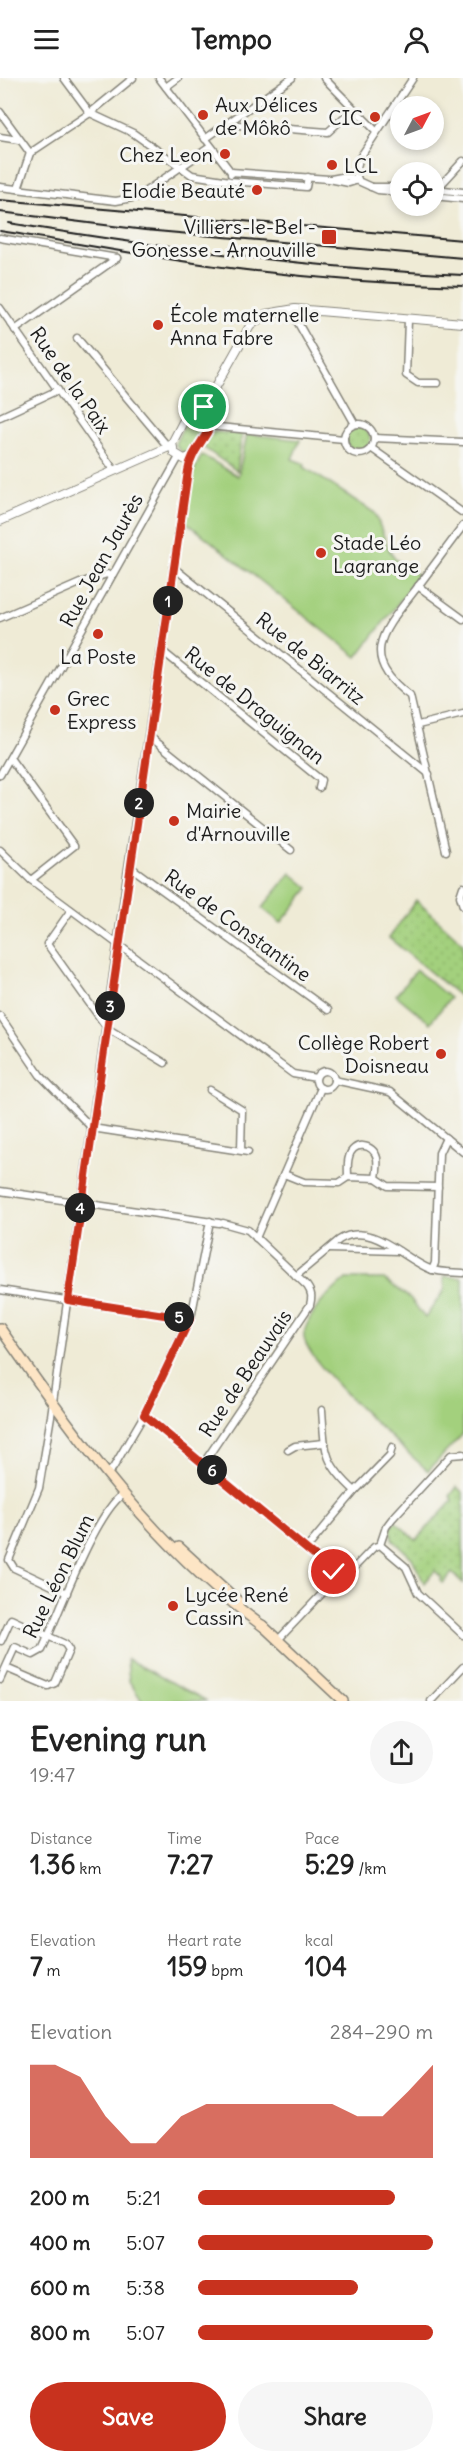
<!DOCTYPE html>
<html lang="en">
<head>
<meta charset="utf-8">
<style>
  :root { --surface:#fff; --page:#f6f6f6; --text:#222; --muted:#767676; --accent:#c8321e }
  body { margin:0; font-family:Delius,sans-serif; background:var(--page); color:var(--text); height:100vh; display:flex; flex-direction:column; font-size:22px; white-space:nowrap }
  * { box-sizing:border-box; margin:0 }
  p { font-size:20px; color:var(--muted) }
  .icon { flex:none; width:33px; height:33px; fill:none; stroke:currentColor; stroke-width:2; stroke-linecap:round; stroke-linejoin:round }
  .map { position:relative; height:1623px; overflow:hidden }
  .panel { display:flex; flex-direction:column; background:var(--surface); flex:1 }
  .panel>* { flex:none }
  .needle { width:39px; rotate:49deg }
  .fabs { position:absolute; left:390px; top:18px; display:grid; gap:12px }
  .fabs a { display:grid; place-items:center; width:54px; height:54px; border-radius:50%; background:var(--surface); box-shadow:0 3px 9px #0003; font-size:30px }
  .pin { position:absolute; display:grid; place-items:center; width:51px; height:51px; color:#fff; margin:-26px; border:3px solid #fff; border-radius:50%; box-shadow:0 2px 6px #0007 }
  .km { position:absolute; width:30px; height:30px; margin:-15px; border-radius:50%; background:#222; color:#fff; font-size:16px; line-height:30px; text-align:center }
  .round { display:grid; place-items:center; flex:none; width:63px; height:63px; border-radius:32px; background:var(--page) }
  .summary { display:flex; align-items:center; justify-content:space-between; height:102px; padding:0 30px }
  h1 { font-size:33px; font-weight:700; line-height:45px }
  .metrics { display:grid; grid-template-columns:repeat(3,1fr); gap:9px; height:102px; padding:6px 30px }
  .metrics div { display:grid; align-content:center }
  .metrics b { font-size:26px; font-weight:700 }
  .metrics small { font-size:16px; font-weight:400 }
  .metrics p { font-size:16px }
  .chart { height:168px; padding:12px 30px }
  .chart p { display:flex; justify-content:space-between }
  .chart svg { width:100%; height:108px; margin-top:6px; fill:var(--accent); opacity:.7 }
  .action { display:flex; gap:12px; margin-top:auto; padding:12px 30px }
  .action a { flex:1; height:69px; border-radius:36px; background:var(--accent); color:#fff; font-size:24px; font-weight:700; line-height:69px; text-align:center }
  .action a+a { background:var(--page); color:var(--text) }
  ul { padding:0 30px; list-style:none; font-size:20px }
  li { display:grid; grid-template-columns:96px 72px 1fr; align-items:center; height:45px }
  li i { height:15px; border-radius:8px; background:var(--accent) }
  header { display:flex; justify-content:space-between; align-items:center; height:78px; padding:0 30px; background:var(--surface); font-size:27px; font-weight:700 }
  .map>svg:first-child { display:block }
  .grass { fill:url(#grass-dots); stroke:#60764c; stroke-width:1.5 }
  .garden { fill:#a3d07d; stroke:#60764c; stroke-width:1.5 }
  .lines { fill:none; stroke-linecap:round; stroke-linejoin:round }
  .minor-casing { stroke:#868479; stroke-width:9 }
  .tertiary-casing { stroke:#868479; stroke-width:10 }
  .secondary-casing { stroke:#868479; stroke-width:12 }
  .minor { stroke:#fff; stroke-width:6 }
  .tertiary { stroke:#fff; stroke-width:8 }
  .secondary { stroke:#fde5c5; stroke-width:9 }
  .rail { stroke:#1c1c1c; stroke-width:2 }
  .route-casing { stroke:#fff; stroke-width:12 }
  .route { stroke:#c8321e; stroke-width:8 }
  .poi-dot { fill:#c8321e; stroke:#f6f6f2; stroke-width:2 }
  .labels { text-anchor:middle; dominant-baseline:central; stroke-width:6; stroke-linejoin:round; paint-order:stroke }
  .poi-label { font-size:20px; fill:#1c1c1c; stroke:#f6f6f2; text-anchor:start }
  .street-label { font-size:20px; fill:#1c1c1c; stroke:#f6f6f2 }
</style>
</head>
<body>
<header><svg class="icon" aria-label="menu" viewBox="0 0 24 24"><path d="M4 6h16M4 12h16M4 18h16"/></svg>Tempo<svg class="icon" aria-label="person" viewBox="0 0 24 24"><circle cx="12" cy="8" r="4"/><path d="M4 21q1-7 8-7t8 7"/></svg></header>
<div class="map">
<svg width="463" height="1623" viewBox="0 0 463 1623">
  <defs>
    <pattern id="grass-dots" width="8" height="8" patternUnits="userSpaceOnUse" patternTransform="scale(1.5)"><rect width="8" height="8" fill="#a3d07d"/><path d="M2 2h.1M6 6h.1" fill="none" stroke="#8cb26b" stroke-width="1.8" stroke-linecap="round"/></pattern>
  </defs>
  <rect width="100%" height="100%" fill="#f6f6f2"/>
  <filter id="ink" filterUnits="userSpaceOnUse"><feTurbulence type="fractalNoise" baseFrequency=".0167" numOctaves="2"/><feDisplacementMap in="SourceGraphic" scale="12" xChannelSelector="R" yChannelSelector="G"/><feConvolveMatrix kernelMatrix="1 2 1 2 8 2 1 2 1" color-interpolation-filters="sRGB"/></filter>
  <filter id="wash" filterUnits="userSpaceOnUse"><feTurbulence type="fractalNoise" baseFrequency=".008" numOctaves="4" result="noise"/><feDisplacementMap in="SourceGraphic" scale="24" xChannelSelector="R" yChannelSelector="G"/><feGaussianBlur stdDeviation="1.35" result="paint"/><feColorMatrix in="noise" values="0 0 0 0 0 0 0 0 0 0 0 0 0 0 0 0 0 1.4 0 .05"/><feComposite in="paint" operator="in"/></filter>
  <g filter="url(#wash)">
    <rect width="100%" height="100%" fill="#efebd6"/>
    <g class="grass">
      <polygon points="196,340 201,344 204,353 191,374 181,374 175,366 186,343"/>
      <circle cx="358" cy="361" r="12"/>
      <polygon points="210,354 242,355 237,393 203,369"/>
      <polygon points="416,822 463,865 463,921 389,860"/>
      <polygon points="457,1409 463,1415 463,1505 452,1495 443,1505 440,1503 442,1500 435,1493 424,1505 412,1480 392,1461 391,1448 395,1443 416,1462 453,1422 450,1418"/>
    </g>
    <g class="garden">
      <polygon points="247,356 300,362 292,381 305,386 304,389 375,435 389,472 395,481 419,498 357,579 185,443 192,396 202,377 238,398"/>
      <polygon points="291,795 309,810 281,845 262,830"/>
      <polygon points="416,892 450,920 430,945 396,917"/>
      <path d="M 444,1198 L 463,1200 L 463,1356 L 428,1393 C 408,1374 297,1279 304,1255 C 310,1232 329,1216 346,1201 L 384,1201 L 410,1220 L 425,1240 L 445,1211 Z"/>
      <polygon points="127,1581 207,1623 142,1623 129,1603"/>
    </g>
  </g>
  <g filter="url(#ink)">
    <g class="lines">
      <g class="minor-casing">
        <g id="minor">
          <polyline points="64,0 90,35 133,55 192,97 230,103 306,109 308,99"/>
          <polyline points="159,0 231,94 231,96"/>
          <polyline points="324,0 376,53"/>
          <polyline points="166,9 178,0"/>
          <polyline points="0,34 30,75"/>
          <polyline points="226,46 328,54 353,31"/>
          <polyline points="0,59 19,62"/>
          <polyline points="205,61 292,0"/>
          <polyline points="30,75 90,35 133,0"/>
          <polyline points="231,94 329,101 349,105 358,102"/>
          <polyline points="331,101 347,98 378,112 400,114"/>
          <polyline points="358,102 356,94 359,81 413,0"/>
          <polyline points="0,109 116,123 137,119 210,69"/>
          <polyline points="371,109 400,109"/>
          <polyline points="18,111 30,75"/>
          <polyline points="434,111 463,114"/>
          <polyline points="434,118 463,121"/>
          <polyline points="438,118 438,110 463,83"/>
          <polyline points="0,160 117,180"/>
          <polyline points="0,230 114,392"/>
          <polyline points="295,231 298,245 355,346"/>
          <polyline points="408,242 406,297 418,305 438,305"/>
          <polyline points="15,252 117,180"/>
          <polyline points="77,260 169,370"/>
          <polyline points="0,339 58,312"/>
          <circle cx="359" cy="361" r="15"/>
          <polyline points="208,348 344,361"/>
          <polyline points="374,360 463,364"/>
          <polyline points="371,370 463,435"/>
          <polyline points="173,489 429,696"/>
          <polyline points="418,508 463,541"/>
          <polyline points="0,540 80,505 107,496 110,498"/>
          <polyline points="161,572 321,702 319,710"/>
          <polyline points="418,647 463,636"/>
          <polyline points="149,658 291,772"/>
          <polyline points="10,680 74,768 31,802"/>
          <polyline points="0,697 179,379"/>
          <polyline points="0,772 31,802 293,996 316,1000"/>
          <path d="M 446,773 L 410,618 C 357,578 384,552 416,511 C 432,490 447,469 463,448"/>
          <polyline points="129,788 328,932"/>
          <polyline points="463,809 460,818 463,828"/>
          <polyline points="71,832 47,866 107,950 165,985"/>
          <polyline points="0,938 40,997 92,1050 248,1074"/>
          <circle cx="325" cy="1002" r="9"/>
          <polyline points="334,1002 390,1014 463,1074"/>
          <polyline points="210,1012 242,1032 241,1072"/>
          <polyline points="284,1096 304,1104 339,1105 348,1099 376,1100"/>
          <path d="M 348,1099 C 348,1093 347,1085 349,1079 C 353,1063 373,1065 377,1080 C 378,1087 377,1094 376,1100"/>
          <polyline points="376,1100 388,1108 438,1109"/>
          <polyline points="0,1113 219,1145"/>
          <polyline points="256,1160 321,1010"/>
          <polyline points="329,1171 399,1173"/>
          <polyline points="432,1192 435,1185 439,1075 446,1060"/>
          <path d="M 296,1198 L 339,1162 C 371,1142 402,1180 430,1191 C 441,1195 452,1194 463,1195"/>
          <polyline points="0,1212 190,1241"/>
          <path d="M 322,1332 C 325,1373 323,1384 355,1413"/>
          <polyline points="144,1337 339,1499"/>
          <polyline points="288,1372 295,1368 324,1365"/>
          <path d="M 203,1386 L 310,1227 C 312,1219 312,1215 307,1208 L 248,1152 L 223,1145"/>
          <polyline points="107,1396 113,1390 144,1337 192,1235 210,1143"/>
          <polyline points="380,1467 386,1449 392,1441 451,1377 463,1376"/>
          <polyline points="380,1467 406,1489 418,1515 463,1557"/>
          <polyline points="306,1471 355,1413 390,1377 392,1369"/>
          <polyline points="67,1515 14,1490 9,1482 39,1410 51,1338 127,797 190,381"/>
          <polyline points="278,1562 335,1502 349,1495 374,1469 380,1467"/>
          <polyline points="1,1563 11,1541 65,1566 69,1572 55,1605 48,1608 6,1590"/>
          <path d="M 0,1602 L 15,1569 L 33,1577 L 42,1572 C 59,1536 94,1437 123,1416"/>
          <polyline points="431,1623 463,1589"/>
        </g>
      </g>
      <g class="tertiary-casing">
        <g id="tertiary">
          <path d="M 190,336 C 201,335 207,342 208,353 L 193,378 L 184,381 L 174,375 L 172,365 L 185,340 Z"/>
          <polyline points="200,337 250,248 266,236 295,231 463,245"/>
          <polyline points="0,443 171,368"/>
        </g>
      </g>
      <g class="secondary-casing">
        <g id="secondary">
          <path d="M 0,1250 C 76,1360 155,1470 264,1549"/>
          <polyline points="179,1469 239,1524"/>
          <polyline points="262,1547 343,1623"/>
        </g>
      </g>
      <use href="#minor" class="minor"/>
      <use href="#tertiary" class="tertiary"/>
      <use href="#secondary" class="secondary"/>
      <g class="rail">
        <polyline points="0,122 463,162"/>
        <polyline points="0,134 145,152 463,180"/>
        <path d="M 9,145 C 160,170 310,190 463,197"/>
        <path d="M 0,153 C 77,165 153,180 230,190 C 308,200 385,206 463,208"/>
      </g>
    </g>
  </g>
  <g class="lines" filter="url(#ink)">
    <g class="route-casing">
      <path id="route" d="M 204,329 L 200,337 L 205,342 L 208,353 C 200,367 190,378 188,393 L 68,1222 L 190,1241 L 144,1337 L 334,1494"/>
    </g>
    <use href="#route" class="route"/>
  </g>
  <g class="poi-dot">
    <circle cx="203" cy="37" r="6"/>
    <circle cx="375" cy="39" r="6"/>
    <circle cx="225" cy="76" r="6"/>
    <circle cx="332" cy="87" r="6"/>
    <circle cx="257" cy="112" r="6"/>
    <rect x="321" y="151" width="16" height="16" rx="3"/>
    <circle cx="158" cy="247" r="6"/>
    <circle cx="321" cy="475" r="6"/>
    <circle cx="98" cy="556" r="6"/>
    <circle cx="55" cy="632" r="6"/>
    <circle cx="174" cy="743" r="6"/>
    <circle cx="441" cy="976" r="6"/>
    <circle cx="173" cy="1528" r="6"/>
  </g>
  <g class="labels">
    <g class="poi-label">
      <text x="215" y="26">Aux Délices<tspan x="215" dy="23">de Môkô</tspan></text>
      <text x="363" y="39" text-anchor="end">CIC</text>
      <text x="213" y="76" text-anchor="end">Chez Leon</text>
      <text x="344" y="87">LCL</text>
      <text x="245" y="112" text-anchor="end">Elodie Beauté</text>
      <text x="316" y="148" text-anchor="end">Villiers-le-Bel -<tspan x="316" dy="23">Gonesse - Arnouville</tspan></text>
      <text x="170" y="236">École maternelle<tspan x="170" dy="23">Anna Fabre</tspan></text>
      <text x="333" y="464">Stade Léo<tspan x="333" dy="23">Lagrange</tspan></text>
      <text x="98" y="578" text-anchor="middle">La Poste</text>
      <text x="67" y="620">Grec<tspan x="67" dy="23">Express</tspan></text>
      <text x="186" y="732">Mairie<tspan x="186" dy="23">d'Arnouville</tspan></text>
      <text x="429" y="964" text-anchor="end">Collège Robert<tspan x="429" dy="23">Doisneau</tspan></text>
      <text x="185" y="1516">Lycée René<tspan x="185" dy="23">Cassin</tspan></text>
    </g>
    <g class="street-label">
      <text transform="translate(71 302) rotate(55)">Rue de la Paix</text>
      <text transform="translate(101 482) rotate(-61)">Rue Jean Jaurès</text>
      <text transform="translate(311 580) rotate(39)">Rue de Biarritz</text>
      <text transform="translate(255 627) rotate(39)">Rue de Draguignan</text>
      <text transform="translate(238 847) rotate(36)">Rue de Constantine</text>
      <text transform="translate(245 1295) rotate(-56)">Rue de Beauvais</text>
      <text transform="translate(58 1498) rotate(-64)">Rue Léon Blum</text>
    </g>
  </g>
</svg>
<div class="fabs">
<a><svg class="needle" viewBox="-14 -14 28 28"><path d="M0-13l5 13h-10z" fill="#e53935"/><path d="M0 13l5-13h-10z" fill="#767676"/></svg></a>
<a><svg class="icon" aria-label="locate" viewBox="0 0 24 24"><circle cx="12" cy="12" r="6"/><path d="M12 2v4M12 18v4M2 12h4M18 12h4"/></svg></a>
</div>
<div class="pin" style="left:204px;top:329px;background:#1e9e55"><svg class="icon" aria-label="arrive" viewBox="0 0 24 24"><path d="M6 21V4h12l-3 4 3 4H6"/></svg></div>
<div class="pin" style="left:334px;top:1494px;background:#d93025"><svg class="icon" aria-label="check" viewBox="0 0 24 24"><path d="M5 12l5 5 9-10"/></svg></div>
<b class="km" style="left:168px;top:523px">1</b>
<b class="km" style="left:139px;top:725px">2</b>
<b class="km" style="left:110px;top:928px">3</b>
<b class="km" style="left:80px;top:1130px">4</b>
<b class="km" style="left:179px;top:1239px">5</b>
<b class="km" style="left:212px;top:1392px">6</b>
</div>
<section class="panel">
<div class="summary"><div><h1>Evening run</h1><p>19:47</p></div><a class="round"><svg class="icon" aria-label="share" viewBox="0 0 24 24"><path d="M12 15V3M7 8l5-5 5 5M5 13v7h14v-7"/></svg></a></div>
<div class="metrics">
<div><p>Distance</p><b>1.36<small> km</small></b></div>
<div><p>Time</p><b>7:27</b></div>
<div><p>Pace</p><b>5:29<small> /km</small></b></div>
</div>
<div class="metrics">
<div><p>Elevation</p><b>7<small> m</small></b></div>
<div><p>Heart rate</p><b>159<small> bpm</small></b></div>
<div><p>kcal</p><b>104</b></div>
</div>
<div class="chart"><p><span>Elevation</span>284–290 m</p>
<svg viewBox="0 0 160 44" preserveAspectRatio="none"><path d="M0 44V6L10 6L20 11L30 27L40 38L50 38L60 27L70 22L80 22L90 22L100 22L110 22L120 22L130 27L140 27L150 17L160 6V44z"/></svg>
</div>
<ul>
<li><b>200 m</b>5:21<i style="width:84%"></i></li>
<li><b>400 m</b>5:07<i style="width:100%"></i></li>
<li><b>600 m</b>5:38<i style="width:68%"></i></li>
<li><b>800 m</b>5:07<i style="width:100%"></i></li>
</ul>
<div class="action"><a>Save</a><a>Share</a></div>
</section>
</body>
</html>
